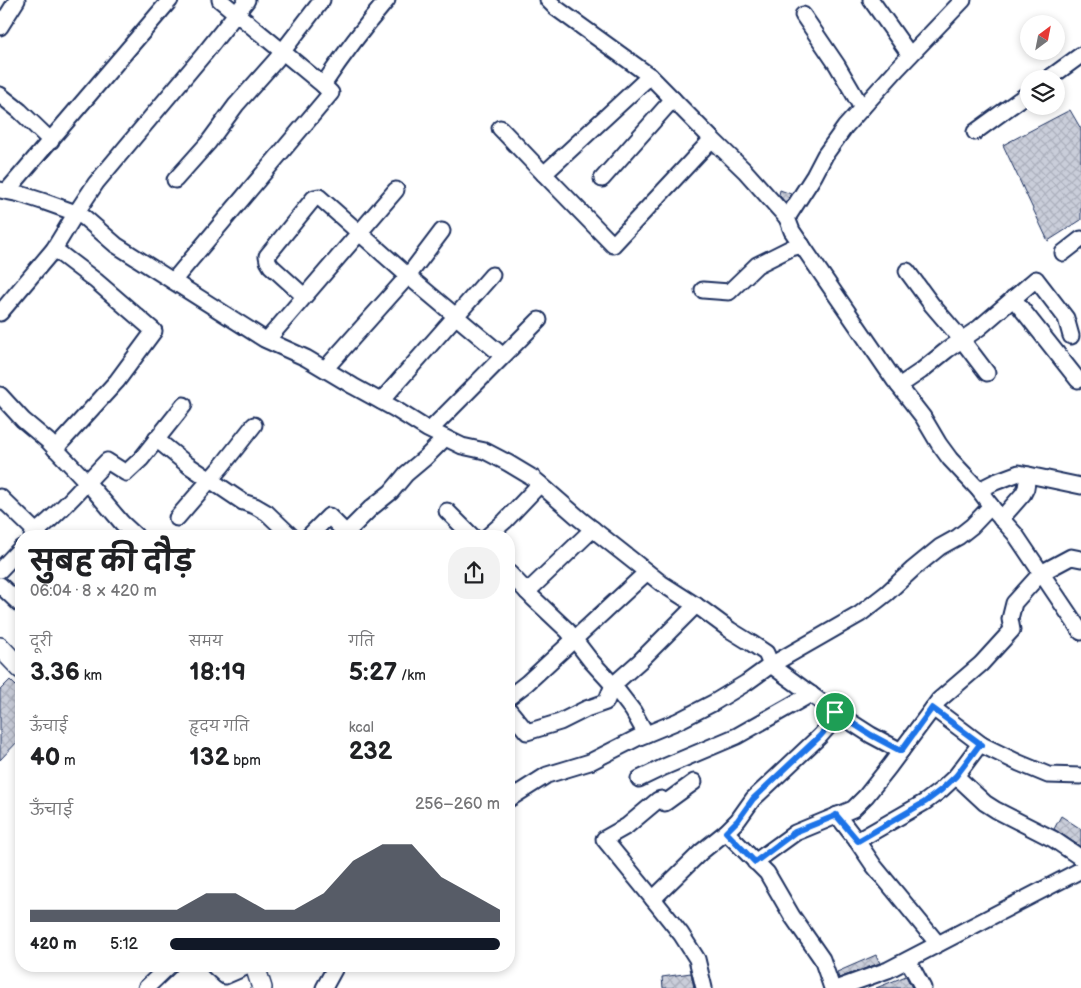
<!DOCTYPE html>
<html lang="hi">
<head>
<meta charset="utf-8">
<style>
  :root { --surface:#fff; --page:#f2f2f2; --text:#202124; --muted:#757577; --accent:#111827 }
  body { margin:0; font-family:"Balsamiq Sans","Playpen Sans Deva",sans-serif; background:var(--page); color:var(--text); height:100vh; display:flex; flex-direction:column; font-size:19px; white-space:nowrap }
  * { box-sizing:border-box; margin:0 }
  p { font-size:16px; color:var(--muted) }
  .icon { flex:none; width:28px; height:28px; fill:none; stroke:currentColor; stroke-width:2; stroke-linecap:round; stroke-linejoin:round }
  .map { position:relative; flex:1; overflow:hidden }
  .side { position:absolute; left:15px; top:530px; width:500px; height:442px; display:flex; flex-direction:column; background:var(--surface); border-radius:20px; box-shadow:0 2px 8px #0003 }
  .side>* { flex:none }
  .needle { width:32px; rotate:32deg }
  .tools { position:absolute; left:1020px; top:15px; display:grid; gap:10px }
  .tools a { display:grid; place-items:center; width:45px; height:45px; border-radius:50%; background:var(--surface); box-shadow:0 2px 8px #0003; font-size:25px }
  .pin { position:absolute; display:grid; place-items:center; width:42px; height:42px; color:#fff; margin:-21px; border:2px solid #fff; border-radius:50%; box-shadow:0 1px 5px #0007 }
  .round { display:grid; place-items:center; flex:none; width:52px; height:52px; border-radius:20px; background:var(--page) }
  .headline { display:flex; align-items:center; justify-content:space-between; height:85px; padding:0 15px }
  h1 { font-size:28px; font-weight:700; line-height:38px }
  .figures { display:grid; grid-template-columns:repeat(3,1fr); gap:8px; height:85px; padding:5px 15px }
  .figures div { display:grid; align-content:center }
  .figures b { font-size:25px; font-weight:700 }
  .figures small { font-size:14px; font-weight:400 }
  .figures p { font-size:14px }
  .chart { height:140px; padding:10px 15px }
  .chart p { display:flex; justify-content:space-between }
  .chart svg { width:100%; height:90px; margin-top:5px; fill:var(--accent); opacity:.7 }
  ul { padding:0 15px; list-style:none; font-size:16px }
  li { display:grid; grid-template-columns:80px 60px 1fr; align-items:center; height:38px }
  li i { height:12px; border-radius:6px; background:var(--accent) }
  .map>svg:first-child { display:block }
  .building { fill:url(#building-cross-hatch); stroke:#1b2f5e }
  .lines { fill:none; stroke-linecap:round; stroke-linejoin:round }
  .minor-casing { stroke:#1b2f5e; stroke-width:19 }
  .major-casing { stroke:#1b2f5e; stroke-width:22 }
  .minor { stroke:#fff; stroke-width:15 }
  .major { stroke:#fff; stroke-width:19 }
  .route-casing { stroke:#fff; stroke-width:10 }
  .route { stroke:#1a73e8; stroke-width:6 }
</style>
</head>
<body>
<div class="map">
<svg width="1081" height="988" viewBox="0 0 1081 988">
  <defs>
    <pattern id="building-cross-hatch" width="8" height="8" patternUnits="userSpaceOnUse" patternTransform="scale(1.25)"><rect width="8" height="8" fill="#caceda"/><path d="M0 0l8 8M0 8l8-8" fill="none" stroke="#adb1be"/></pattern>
  </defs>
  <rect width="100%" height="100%" fill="#fff"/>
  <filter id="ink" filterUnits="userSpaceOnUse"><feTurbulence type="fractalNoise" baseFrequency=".02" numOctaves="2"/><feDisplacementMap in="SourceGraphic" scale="10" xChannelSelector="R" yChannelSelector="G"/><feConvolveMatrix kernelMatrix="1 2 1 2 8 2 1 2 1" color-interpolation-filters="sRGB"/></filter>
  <g filter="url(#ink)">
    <g class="building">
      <polygon points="1070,110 1081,129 1081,220 1048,241 1003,145"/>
      <polygon points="780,190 791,194 786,203 779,195"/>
      <polygon points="10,680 21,691 21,738 0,760 0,690"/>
      <polygon points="1061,816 1081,829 1081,847 1054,829"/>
      <polygon points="876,955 880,963 839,978 837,972"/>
      <polygon points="691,973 694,988 663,988 662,977"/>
      <polygon points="906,976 912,988 876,988"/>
    </g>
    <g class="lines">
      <g class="minor-casing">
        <g id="minor">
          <path d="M 220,0 L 323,85 C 343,55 364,27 387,0"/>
          <polyline points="548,0 556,8 650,76 712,139 745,171 787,218"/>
          <polyline points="871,0 910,55"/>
          <polyline points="963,0 898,68 845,127 825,155 814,176 787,218 792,231 895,381 923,417 939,444 950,459 979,490 997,514 1015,534 1081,632"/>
          <polyline points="803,15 837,65 862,108"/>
          <polyline points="0,27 17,0"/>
          <polyline points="650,76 544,174 613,245 712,139"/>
          <polyline points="1048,79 1081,55"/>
          <polyline points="0,95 20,111 51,141"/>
          <polyline points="500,128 544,174"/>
          <polyline points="975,132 1029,93"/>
          <polyline points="602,179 673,99"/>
          <polyline points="175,180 208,143 236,105 276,60 322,0"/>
          <polyline points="0,190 20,194 45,202 76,213 85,218 116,245 264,339 306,358 353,386 395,409 427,429 462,446 485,451 508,463 533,478 580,519 661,583 703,610 730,630 751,643 766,653 771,665 746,683 713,703 678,721 637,738 590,762 547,775 509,799"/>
          <polyline points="7,191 170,0"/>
          <polyline points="54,249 96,281 154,331 117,381 55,449"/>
          <polyline points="1063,253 1081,239"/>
          <polyline points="907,271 932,305 962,340 987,373"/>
          <polyline points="173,281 331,93 323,85"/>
          <polyline points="703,290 729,292 757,265 791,248 802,245"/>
          <polyline points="304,296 271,266 268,261 267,256 314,198 319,197 408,276 503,356"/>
          <polyline points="1013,298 1078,380"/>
          <polyline points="0,313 54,249 76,213 96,183 204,54 247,0"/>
          <polyline points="267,340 396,190"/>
          <polyline points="325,369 408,276 442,231"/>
          <polyline points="899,386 921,371 947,350 979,328 1036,279 1066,318 1071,336"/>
          <path d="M 0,395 L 23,420 L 48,441 L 87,482 C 71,500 54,517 36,532 L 40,536"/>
          <polyline points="381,401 492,275"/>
          <polyline points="430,430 539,320"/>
          <polyline points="156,439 188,465 243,502 255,506 267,513 291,536"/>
          <polyline points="979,490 995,482 1019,473 1081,486"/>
          <polyline points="0,497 36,532 32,536"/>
          <polyline points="447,511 472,536"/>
          <polyline points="177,518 221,467 254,425"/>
          <polyline points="1001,519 1023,494 1026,488 1028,475"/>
          <polyline points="136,536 122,523 87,482 107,461 126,473 141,459 184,405"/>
          <polyline points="309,536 329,516 346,533"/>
          <polyline points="348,536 346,533 371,508 391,492 406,474 425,458 445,438"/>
          <polyline points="488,536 505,521 540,484"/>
          <polyline points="0,570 21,548"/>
          <polyline points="509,573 533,598 568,631 591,661 613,685 633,711 646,734"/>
          <polyline points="0,585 21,605"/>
          <polyline points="527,592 593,529"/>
          <polyline points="509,697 527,683 647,572"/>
          <polyline points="933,708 982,745"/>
          <polyline points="509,710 527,732 560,722 586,709 606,702 613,685 640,661 696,605"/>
          <polyline points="835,712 871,735 901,751"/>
          <polyline points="956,776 980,744 1019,763 1048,775 1081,776"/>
          <polyline points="639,779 664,767 737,736 811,694"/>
          <polyline points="837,815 857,841 874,866 938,944"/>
          <polyline points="726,832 738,820 753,799 820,736 834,720 835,712 771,665 860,614 887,593 913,569 940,547 958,537 972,526 991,506"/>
          <polyline points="857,841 925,802 941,790 956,776 985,803 996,810 1053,839 1081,858"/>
          <polyline points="755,862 795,833 853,809 866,796 889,767 939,700 981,664 1012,630 1010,619 1014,603 1041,573 1071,557 1081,559"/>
          <polyline points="653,899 604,839 627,826 658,800 661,799 665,803 694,782"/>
          <polyline points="908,960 923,988"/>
          <polyline points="214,966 225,976 248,966"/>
          <polyline points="146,988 169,966"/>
          <polyline points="324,988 336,966"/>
          <polyline points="704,988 697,959 681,934 653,899 701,852 726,832 767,873 792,916 822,959 832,988"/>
          <polyline points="838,988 888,970 1081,870"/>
        </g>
      </g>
      <g class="major-casing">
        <g id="major">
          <polyline points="0,647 21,669"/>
          <polyline points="255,966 262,988"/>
        </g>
      </g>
      <use href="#minor" class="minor"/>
      <use href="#major" class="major"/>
    </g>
  </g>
  <g class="lines" filter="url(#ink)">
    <g class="route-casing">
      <polygon id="route" points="932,708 982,745 980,744 956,776 941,790 925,802 858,841 836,815 835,816 795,832 755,862 726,832 738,820 753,799 820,736 834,720 835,712 871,735 901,751"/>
    </g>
    <use href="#route" class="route"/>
  </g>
</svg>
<div class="tools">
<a><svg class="needle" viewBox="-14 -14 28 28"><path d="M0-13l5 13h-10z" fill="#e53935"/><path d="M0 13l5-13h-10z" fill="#757577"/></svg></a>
<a><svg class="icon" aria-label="layers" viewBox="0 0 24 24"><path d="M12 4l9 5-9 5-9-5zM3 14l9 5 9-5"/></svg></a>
</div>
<div class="pin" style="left:835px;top:712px;background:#1e9e55"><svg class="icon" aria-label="arrive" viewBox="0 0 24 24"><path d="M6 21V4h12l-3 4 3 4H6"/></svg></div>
<section class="side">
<div class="headline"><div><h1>सुबह की दौड़</h1><p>06:04 · 8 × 420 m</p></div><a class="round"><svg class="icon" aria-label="share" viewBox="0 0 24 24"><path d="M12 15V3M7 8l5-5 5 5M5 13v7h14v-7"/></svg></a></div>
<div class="figures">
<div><p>दूरी</p><b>3.36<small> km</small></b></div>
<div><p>समय</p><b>18:19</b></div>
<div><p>गति</p><b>5:27<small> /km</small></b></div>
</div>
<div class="figures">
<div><p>ऊँचाई</p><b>40<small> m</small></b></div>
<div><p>हृदय गति</p><b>132<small> bpm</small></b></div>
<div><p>kcal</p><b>232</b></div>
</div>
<div class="chart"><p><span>ऊँचाई</span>256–260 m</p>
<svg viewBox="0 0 160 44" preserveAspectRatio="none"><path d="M0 44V38L10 38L20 38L30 38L40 38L50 38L60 30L70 30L80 38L90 38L100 30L110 14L120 6L130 6L140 22L150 30L160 38V44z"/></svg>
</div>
<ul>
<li><b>420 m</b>5:12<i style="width:100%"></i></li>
</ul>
</section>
</div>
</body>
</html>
